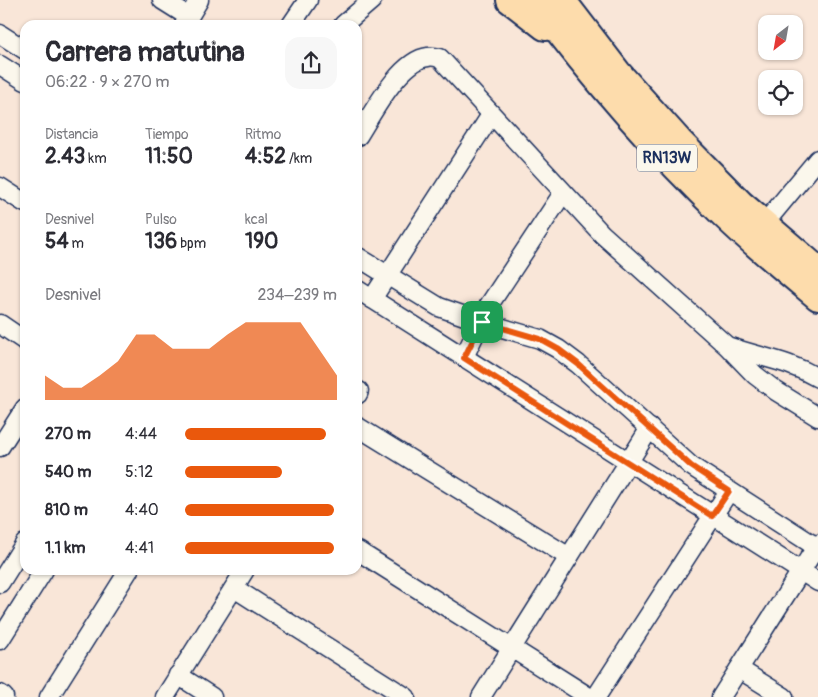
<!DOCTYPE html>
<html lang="es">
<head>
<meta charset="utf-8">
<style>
  :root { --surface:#fff; --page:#f7f7f7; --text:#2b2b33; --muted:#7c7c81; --accent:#ea580c }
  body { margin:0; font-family:Pangolin,sans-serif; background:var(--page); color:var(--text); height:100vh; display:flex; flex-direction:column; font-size:19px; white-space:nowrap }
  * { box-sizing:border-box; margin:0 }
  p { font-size:16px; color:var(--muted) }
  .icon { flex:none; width:28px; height:28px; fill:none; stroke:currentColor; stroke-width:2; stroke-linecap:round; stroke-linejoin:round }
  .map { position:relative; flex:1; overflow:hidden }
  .panel { position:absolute; left:20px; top:20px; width:342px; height:555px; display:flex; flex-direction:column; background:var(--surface); border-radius:15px; box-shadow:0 1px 4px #0004 }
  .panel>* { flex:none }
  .needle { width:32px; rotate:211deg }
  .fabs { position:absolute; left:758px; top:15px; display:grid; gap:10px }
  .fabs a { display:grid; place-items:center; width:45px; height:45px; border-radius:10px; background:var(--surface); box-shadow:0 1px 4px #0004; font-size:25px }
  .pin { position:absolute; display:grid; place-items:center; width:42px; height:42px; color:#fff; margin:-21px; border-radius:10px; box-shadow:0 2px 8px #0006 }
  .round { display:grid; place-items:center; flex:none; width:52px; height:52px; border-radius:15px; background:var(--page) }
  .headline { display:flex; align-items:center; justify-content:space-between; height:85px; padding:0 25px }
  h1 { font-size:28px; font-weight:700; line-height:38px }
  .metrics { display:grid; grid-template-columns:repeat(3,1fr); gap:8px; height:85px; padding:5px 25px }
  .metrics div { display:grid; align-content:center }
  .metrics b { font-size:21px; font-weight:700 }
  .metrics small { font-size:14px; font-weight:400 }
  .metrics p { font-size:14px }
  .chart { height:140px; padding:10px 25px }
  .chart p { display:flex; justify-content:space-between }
  .chart svg { width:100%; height:90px; margin-top:5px; fill:var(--accent); opacity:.7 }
  ul { padding:0 25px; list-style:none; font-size:16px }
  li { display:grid; grid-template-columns:80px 60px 1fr; align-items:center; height:38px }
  li i { height:12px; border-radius:6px; background:var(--accent) }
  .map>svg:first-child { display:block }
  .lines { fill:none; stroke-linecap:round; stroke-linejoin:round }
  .minor-casing { stroke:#1b2f5e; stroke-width:21 }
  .highway-casing { stroke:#1b2f5e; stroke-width:30 }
  .minor { stroke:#fbf7ec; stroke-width:18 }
  .highway { stroke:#fddcac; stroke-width:26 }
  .route-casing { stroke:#fff; stroke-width:10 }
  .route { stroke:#ea580c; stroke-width:6 }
  .labels { text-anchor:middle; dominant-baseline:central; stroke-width:5; stroke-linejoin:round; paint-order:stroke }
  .shield { fill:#fbf7ec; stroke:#5e6b89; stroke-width:1 }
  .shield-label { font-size:16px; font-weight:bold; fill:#1b2f5e }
</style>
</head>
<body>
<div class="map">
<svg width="818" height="697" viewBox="0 0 818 697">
  <rect width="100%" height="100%" fill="#f9e6d8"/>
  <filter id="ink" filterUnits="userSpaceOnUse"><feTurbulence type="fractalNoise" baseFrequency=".02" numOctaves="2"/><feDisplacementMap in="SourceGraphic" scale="10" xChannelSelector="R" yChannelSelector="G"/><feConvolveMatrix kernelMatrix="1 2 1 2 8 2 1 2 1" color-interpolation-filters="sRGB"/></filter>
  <g filter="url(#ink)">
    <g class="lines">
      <g class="minor-casing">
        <g id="minor">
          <polyline points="162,0 189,17"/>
          <polyline points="184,25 199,0"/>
          <polyline points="291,25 308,0"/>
          <polyline points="343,25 372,0"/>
          <polyline points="0,34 25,50"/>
          <polyline points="0,65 25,81"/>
          <path d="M 358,136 C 372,114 400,60 428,57 C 431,56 436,57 440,58 L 602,234 L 727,346 L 755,375 L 776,391 L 818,417"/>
          <polyline points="0,187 25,203"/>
          <polyline points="764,224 818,159"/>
          <polyline points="358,257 439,307 482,322 540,339 558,349 578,364 691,466 818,548"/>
          <polyline points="358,290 818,582"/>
          <polyline points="372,299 491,115"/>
          <polyline points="0,324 25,341"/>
          <path d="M 730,347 C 762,358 787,360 818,378"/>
          <polyline points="464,357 489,305 563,193"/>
          <polyline points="358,394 359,391"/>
          <polyline points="358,427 569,557"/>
          <polyline points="0,447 25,408"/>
          <polyline points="358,551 589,697"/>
          <polyline points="0,583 25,543"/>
          <polyline points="234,588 406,697"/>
          <polyline points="0,640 44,570"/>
          <polyline points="739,669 784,697"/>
          <polyline points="178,675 212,697"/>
          <polyline points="0,694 4,697"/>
          <polyline points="49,697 129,570"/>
          <polyline points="165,697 245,570"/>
          <polyline points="481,697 650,428"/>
          <polyline points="596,697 729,491"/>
          <polyline points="721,697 818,544"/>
        </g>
      </g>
      <g class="highway-casing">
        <g id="highway">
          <polyline points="510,0 545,27"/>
          <path d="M 535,0 C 593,78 656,150 726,217 C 755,245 787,271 818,297"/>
          <polyline points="562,0 618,73 679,141 741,204 818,270"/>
        </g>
      </g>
      <use href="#minor" class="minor"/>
      <use href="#highway" class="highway"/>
    </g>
  </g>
  <g class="lines" filter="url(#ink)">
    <g class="route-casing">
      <polygon id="route" points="482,322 540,339 558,349 578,364 691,466 729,491 712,516 464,358"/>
    </g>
    <use href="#route" class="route"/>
  </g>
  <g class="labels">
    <rect class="shield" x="637" y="144.5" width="60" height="27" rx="4"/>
    <g class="shield-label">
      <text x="667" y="158">RN13W</text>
    </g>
  </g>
</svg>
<div class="fabs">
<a><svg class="needle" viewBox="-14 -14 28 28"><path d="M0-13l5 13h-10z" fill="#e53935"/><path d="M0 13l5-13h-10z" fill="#7c7c81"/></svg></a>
<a><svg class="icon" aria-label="locate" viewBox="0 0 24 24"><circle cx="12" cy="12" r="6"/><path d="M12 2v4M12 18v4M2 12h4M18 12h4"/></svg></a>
</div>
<div class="pin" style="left:482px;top:322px;background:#1e9e55"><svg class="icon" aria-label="arrive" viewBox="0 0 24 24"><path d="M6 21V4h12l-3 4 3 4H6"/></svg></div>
<section class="panel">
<div class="headline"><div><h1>Carrera matutina</h1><p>06:22 · 9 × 270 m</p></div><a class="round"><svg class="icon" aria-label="share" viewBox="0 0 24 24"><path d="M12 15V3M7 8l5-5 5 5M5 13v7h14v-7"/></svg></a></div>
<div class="metrics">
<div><p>Distancia</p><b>2.43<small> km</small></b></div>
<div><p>Tiempo</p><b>11:50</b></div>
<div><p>Ritmo</p><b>4:52<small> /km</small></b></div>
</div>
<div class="metrics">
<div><p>Desnivel</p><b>54<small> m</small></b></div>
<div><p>Pulso</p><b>136<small> bpm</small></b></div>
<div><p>kcal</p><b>190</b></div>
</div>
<div class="chart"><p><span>Desnivel</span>234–239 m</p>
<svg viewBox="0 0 160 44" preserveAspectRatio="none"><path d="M0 44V32L10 38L20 38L30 32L40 25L50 12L60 12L70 19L80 19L90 19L100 12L110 6L120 6L130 6L140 6L150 19L160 32V44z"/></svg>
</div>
<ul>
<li><b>270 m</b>4:44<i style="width:93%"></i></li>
<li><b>540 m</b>5:12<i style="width:64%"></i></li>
<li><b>810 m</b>4:40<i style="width:98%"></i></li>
<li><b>1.1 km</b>4:41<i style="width:98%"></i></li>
</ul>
</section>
</div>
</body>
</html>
